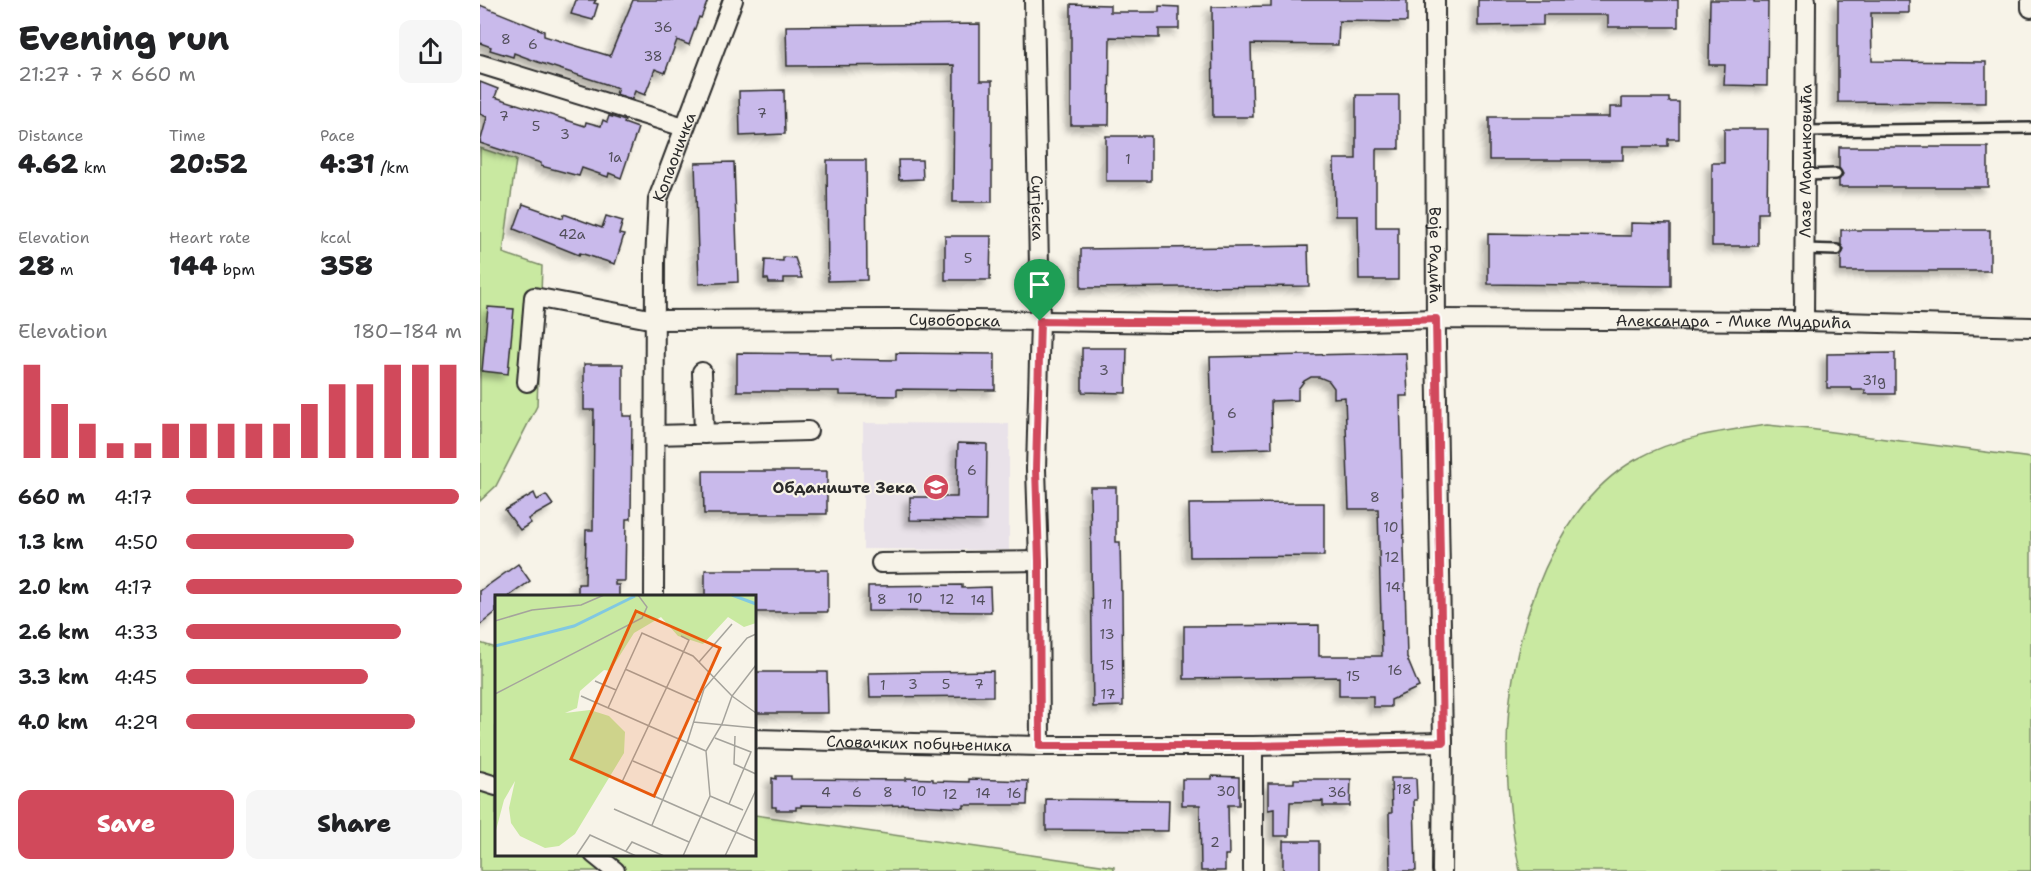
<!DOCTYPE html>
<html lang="en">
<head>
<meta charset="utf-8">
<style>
  :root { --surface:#fff; --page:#f6f6f6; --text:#202124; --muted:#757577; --accent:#d1495b }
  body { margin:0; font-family:"Shantell Sans",sans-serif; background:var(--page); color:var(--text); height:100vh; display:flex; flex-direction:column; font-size:22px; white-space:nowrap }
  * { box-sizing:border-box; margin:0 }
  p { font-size:20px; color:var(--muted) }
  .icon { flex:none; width:33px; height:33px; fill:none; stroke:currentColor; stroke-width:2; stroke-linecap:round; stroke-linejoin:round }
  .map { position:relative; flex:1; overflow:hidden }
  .details { display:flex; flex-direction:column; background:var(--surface); width:480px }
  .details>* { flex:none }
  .pin { position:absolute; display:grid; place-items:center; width:51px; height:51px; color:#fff; margin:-62px -26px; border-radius:50% 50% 50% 0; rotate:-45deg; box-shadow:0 0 6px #0007 }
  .pin .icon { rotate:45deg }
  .round { display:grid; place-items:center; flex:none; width:63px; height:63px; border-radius:12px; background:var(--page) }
  .summary { display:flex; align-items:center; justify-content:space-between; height:102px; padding:0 18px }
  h1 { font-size:33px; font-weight:800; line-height:45px }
  .metrics { display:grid; grid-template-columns:repeat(3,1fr); gap:9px; height:102px; padding:6px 18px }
  .metrics div { display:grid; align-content:center }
  .metrics b { font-size:26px; font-weight:800 }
  .metrics small { font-size:16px; font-weight:400 }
  .metrics p { font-size:16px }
  .chart { height:168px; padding:12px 18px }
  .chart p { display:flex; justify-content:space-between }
  .chart svg { width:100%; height:108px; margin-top:6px; stroke:var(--accent); stroke-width:6 }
  .primary-button { display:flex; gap:12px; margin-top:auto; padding:12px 18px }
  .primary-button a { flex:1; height:69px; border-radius:12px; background:var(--accent); color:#fff; font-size:24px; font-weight:800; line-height:69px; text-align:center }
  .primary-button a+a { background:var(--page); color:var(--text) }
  ul { padding:0 18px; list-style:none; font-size:20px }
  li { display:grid; grid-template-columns:96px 72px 1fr; align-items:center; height:45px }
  li i { height:15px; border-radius:8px; background:var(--accent) }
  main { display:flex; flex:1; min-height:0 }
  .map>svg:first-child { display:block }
  .built { fill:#e9e2e9 }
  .green { fill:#c9e9a1; stroke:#7a8a66; stroke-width:1.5 }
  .building { fill:#c9baeb; stroke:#2b2b2b; stroke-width:1.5; filter:url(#shadow) }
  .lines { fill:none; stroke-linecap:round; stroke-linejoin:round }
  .service-casing { stroke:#2b2b2b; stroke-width:14 }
  .minor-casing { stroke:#2b2b2b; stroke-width:22 }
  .service { stroke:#f7f3e8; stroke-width:9 }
  .minor { stroke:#f7f3e8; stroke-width:18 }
  .route-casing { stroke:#fff; stroke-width:12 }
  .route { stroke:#d1495b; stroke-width:8 }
  .labels { text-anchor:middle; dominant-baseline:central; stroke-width:4.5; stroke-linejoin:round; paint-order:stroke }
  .number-label { font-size:14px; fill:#524f5b }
  .street-label { font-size:16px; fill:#2b2b2b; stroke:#f7f3e8 }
  .poi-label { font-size:16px; font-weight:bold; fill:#2b2b2b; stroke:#f7f3e8; text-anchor:end }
  .inset-river { fill:none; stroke:#81c8e1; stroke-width:3 }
  .inset-road { fill:none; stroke:#a5a39c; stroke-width:1.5 }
  .view { fill:#e8590c; fill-opacity:0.15; stroke:#e8590c; stroke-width:3 }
  .inset-edge { fill:none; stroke:#2b2b2b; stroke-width:3 }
</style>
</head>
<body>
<main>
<section class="details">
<div class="summary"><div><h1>Evening run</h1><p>21:27 · 7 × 660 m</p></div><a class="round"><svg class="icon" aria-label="share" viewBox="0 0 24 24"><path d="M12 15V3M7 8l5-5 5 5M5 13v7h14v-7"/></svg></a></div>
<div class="metrics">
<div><p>Distance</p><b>4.62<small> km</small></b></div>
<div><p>Time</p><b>20:52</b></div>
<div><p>Pace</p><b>4:31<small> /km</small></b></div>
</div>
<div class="metrics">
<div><p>Elevation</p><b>28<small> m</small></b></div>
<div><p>Heart rate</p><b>144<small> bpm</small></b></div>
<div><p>kcal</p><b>358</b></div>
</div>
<div class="chart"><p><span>Elevation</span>180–184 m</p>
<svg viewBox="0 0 160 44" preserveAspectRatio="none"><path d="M5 44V6M15 44V22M25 44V30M35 44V38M45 44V38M55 44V30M65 44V30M75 44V30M85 44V30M95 44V30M105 44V22M115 44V14M125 44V14M135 44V6M145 44V6M155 44V6"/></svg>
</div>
<ul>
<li><b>660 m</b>4:17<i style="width:99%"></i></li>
<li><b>1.3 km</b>4:50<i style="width:61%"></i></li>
<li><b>2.0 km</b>4:17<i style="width:100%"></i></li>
<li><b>2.6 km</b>4:33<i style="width:78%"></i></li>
<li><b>3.3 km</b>4:45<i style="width:66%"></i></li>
<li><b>4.0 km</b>4:29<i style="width:83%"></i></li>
</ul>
<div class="primary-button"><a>Save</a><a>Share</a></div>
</section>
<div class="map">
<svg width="1551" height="871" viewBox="0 0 1551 871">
  <defs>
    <filter id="shadow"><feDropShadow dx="-5.5" dy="5.5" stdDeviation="3" flood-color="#0004"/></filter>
  </defs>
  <rect width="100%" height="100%" fill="#f7f3e8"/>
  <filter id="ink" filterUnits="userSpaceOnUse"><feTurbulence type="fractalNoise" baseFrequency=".0167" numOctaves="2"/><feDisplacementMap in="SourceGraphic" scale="12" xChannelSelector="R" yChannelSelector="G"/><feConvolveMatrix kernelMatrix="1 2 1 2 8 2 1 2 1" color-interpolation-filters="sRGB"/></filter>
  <g filter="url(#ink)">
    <polygon class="built" points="383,423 529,424 529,550 383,549"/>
    <g class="green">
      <polygon points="0,148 36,160 23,253 62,266 57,406 16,486 0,501"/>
      <path d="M 1287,425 L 1329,429 L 1551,458 L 1551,871 L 1040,871 C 1032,832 1027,793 1027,753 C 1026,655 1064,512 1155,460 C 1196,437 1241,431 1287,425 Z"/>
      <polygon points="0,643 16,648 16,854 274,854 275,815 634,867 634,871 0,871"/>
    </g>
    <g class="building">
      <polygon points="96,0 116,0 114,3 118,4 113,20 91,14"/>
      <polygon points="153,0 228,0 221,18 219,17 209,45 197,40 185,73 175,69 165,95 155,91 152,99 136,94 138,88 58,62 34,53 33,57 10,50 11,47 0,43 0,5 64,31 64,36 130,56"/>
      <polygon points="791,0 927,0 927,22 859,21 858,45 771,44 773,117 733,117 732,7 791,6"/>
      <polygon points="998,0 1198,0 1198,27 1128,27 1128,15 1063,15 1063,25 998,26"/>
      <polygon points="1230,0 1274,0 1274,2 1288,2 1287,86 1244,85 1245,65 1229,65"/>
      <polygon points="1358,0 1429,0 1429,13 1391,13 1392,61 1506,62 1506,103 1358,102"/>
      <polygon points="591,4 630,5 630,12 679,12 679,6 699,7 699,29 679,29 679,38 630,37 629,125 591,125"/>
      <polygon points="500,24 500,81 512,81 512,202 473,202 474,65 307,66 306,26"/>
      <polygon points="0,82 18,89 15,97 105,126 106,122 121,126 123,120 127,122 129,116 145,121 144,123 158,128 141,178 129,173 128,177 102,168 99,176 61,166 61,163 0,143 7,117 0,114"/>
      <polygon points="304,90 305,134 260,136 259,91"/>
      <polygon points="876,95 919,95 919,149 896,149 896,227 918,227 918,280 879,280 878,216 855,216 854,159 876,159"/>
      <polygon points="1142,98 1189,98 1189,102 1199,102 1199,139 1188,139 1188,146 1143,146 1143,160 1009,160 1009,117 1130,117 1130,107 1142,107"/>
      <polygon points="1244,129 1288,129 1287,213 1278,213 1278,246 1232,246 1232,163 1244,163"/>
      <rect x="626" y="136" width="45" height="45"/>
      <polygon points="1359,147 1508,147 1508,187 1359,187 1359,180 1363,174 1359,168"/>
      <polygon points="347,160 386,160 387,280 348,281"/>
      <polygon points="418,160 442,160 443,179 419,180"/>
      <polygon points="254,162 258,282 219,284 215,163"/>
      <polygon points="43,204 83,218 84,214 122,228 126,216 143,221 139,234 144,235 135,264 100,253 99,255 34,229"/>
      <polygon points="1151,223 1191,224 1191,286 1008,284 1008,234 1151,236"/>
      <polygon points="1361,230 1510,230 1510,271 1361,271 1361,255 1364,250 1361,245"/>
      <polygon points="465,236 511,236 510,280 465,280"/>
      <polygon points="828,246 829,286 601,288 601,249"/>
      <polygon points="303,257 315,258 322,278 304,278 304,283 289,283 288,279 284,279 285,260 303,261"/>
      <polygon points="8,307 34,309 28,374 2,371"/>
      <polygon points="602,348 647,348 646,393 602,392"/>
      <polygon points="257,353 351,354 351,359 416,360 416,353 515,354 515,390 417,389 417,396 360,395 360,391 257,391"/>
      <polygon points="926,353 928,396 920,396 927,658 939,687 911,700 911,707 893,707 893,696 859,696 859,677 704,679 704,626 839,625 839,656 902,656 898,509 869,509 865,397 854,398 854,388 849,381 839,377 831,377 824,381 818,389 818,400 791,401 792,448 733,450 730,357"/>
      <polygon points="1415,353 1415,394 1385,394 1385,390 1372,390 1372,388 1347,388 1347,354"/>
      <polygon points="104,364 143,364 143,416 152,416 151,519 146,519 145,581 135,581 135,585 139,585 139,597 98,597 98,584 105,584 106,530 113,530 114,410 104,410"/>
      <polygon points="478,443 507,444 506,521 430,520 430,497 477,497"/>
      <polygon points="223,471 347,471 347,514 224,514"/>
      <polygon points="610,487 636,487 636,542 640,542 641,591 642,591 643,706 613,707"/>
      <polygon points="54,493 57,500 66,495 73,505 48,519 51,523 40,530 25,510"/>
      <polygon points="821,503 844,503 844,556 710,557 709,504"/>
      <polygon points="38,564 50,581 28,597 16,597 16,612 0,625 0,591"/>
      <polygon points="225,570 348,570 348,612 274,612 274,597 225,597"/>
      <polygon points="482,585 482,588 510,587 511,612 388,611 388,586"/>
      <polygon points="513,671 513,696 390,697 389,673"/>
      <polygon points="274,672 347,672 348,713 274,713"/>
      <polygon points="296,776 311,776 311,779 426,780 426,778 453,779 453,781 489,782 489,779 548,781 547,805 484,805 484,808 422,804 422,805 391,806 321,805 321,807 316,807 316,810 296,810 296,807 292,807 292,778 296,779"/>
      <polygon points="732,776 759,777 759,805 748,805 749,855 745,855 745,871 721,871 720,805 702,805 702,779 732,779"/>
      <polygon points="911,778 936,778 937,800 934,800 936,871 910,871 909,813 912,813"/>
      <polygon points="814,779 871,779 870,806 843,806 843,801 810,802 809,836 794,836 794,809 788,810 788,783 814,783"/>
      <polygon points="566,799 689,800 688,831 566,830"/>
      <rect x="803" y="841" width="36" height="30"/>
    </g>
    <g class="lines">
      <g class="service-casing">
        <g id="service">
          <polyline points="1325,131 1551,128"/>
          <polyline points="1325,175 1356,174"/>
          <polyline points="1324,249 1357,250"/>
        </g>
      </g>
      <g class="minor-casing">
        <g id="minor">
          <path id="s1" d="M 554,0 L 560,321 L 556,469 L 559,561 L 560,746"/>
          <path id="s2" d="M 955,0 L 956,343 L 963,742 L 962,871"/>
          <polyline points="1551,0 1551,8"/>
          <polyline points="0,64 204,127"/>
          <path id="s3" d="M 1324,321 L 1326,0"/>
          <polyline points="222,372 224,434"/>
          <path id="s4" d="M 47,382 L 54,297 L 175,320 L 420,319 L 697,323 L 846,322 L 956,319 L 1324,321 L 1551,327"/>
          <polyline points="175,435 328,431"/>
          <polyline points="401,563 559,561"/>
          <path id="s5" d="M 174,596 L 175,261 L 178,199 L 253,0"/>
          <path id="s6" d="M 274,739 L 560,746 L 773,746 L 963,742"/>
          <polyline points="0,781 16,786"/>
          <polyline points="114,854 135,871"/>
          <polyline points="773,871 773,746"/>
        </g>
      </g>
      <use href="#service" class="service"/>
      <use href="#minor" class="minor"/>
    </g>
  </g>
  <g class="lines" filter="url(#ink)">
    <g class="route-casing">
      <path id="route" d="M 956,319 L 963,742 L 773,746 L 560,746 L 559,561 L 556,469 L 560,321 C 692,323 824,324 956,319 Z"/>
    </g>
    <use href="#route" class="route"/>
  </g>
  <defs>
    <g id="school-disc" transform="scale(1.35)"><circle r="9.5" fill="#d1495b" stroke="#f7f3e8"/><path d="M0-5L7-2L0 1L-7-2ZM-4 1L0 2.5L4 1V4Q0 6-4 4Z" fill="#fff"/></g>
  </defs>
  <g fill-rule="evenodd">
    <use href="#school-disc" x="456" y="487"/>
  </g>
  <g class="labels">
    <g class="number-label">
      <text x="183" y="27">36</text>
      <text x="26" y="39">8</text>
      <text x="53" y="44">6</text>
      <text x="173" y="56">38</text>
      <text x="282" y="113">7</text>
      <text x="24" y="116">7</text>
      <text x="56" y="126">5</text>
      <text x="85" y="134">3</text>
      <text x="135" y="157">1a</text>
      <text x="648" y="159">1</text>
      <text x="92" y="234">42a</text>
      <text x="488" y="258">5</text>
      <text x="624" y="370">3</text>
      <text x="1394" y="380">31g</text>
      <text x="752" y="413">6</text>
      <text x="492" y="470">6</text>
      <text x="895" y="497">8</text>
      <text x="911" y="527">10</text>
      <text x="912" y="557">12</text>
      <text x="913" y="587">14</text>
      <text x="435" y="598">10</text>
      <text x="402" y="599">8</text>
      <text x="467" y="599">12</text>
      <text x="498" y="600">14</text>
      <text x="627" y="604">11</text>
      <text x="627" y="634">13</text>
      <text x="627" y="665">15</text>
      <text x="915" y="670">16</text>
      <text x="873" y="676">15</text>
      <text x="433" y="684">3</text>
      <text x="466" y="684">5</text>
      <text x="499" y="684">7</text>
      <text x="403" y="685">1</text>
      <text x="628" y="694">17</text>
      <text x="924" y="789">18</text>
      <text x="439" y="791">10</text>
      <text x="746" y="791">30</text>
      <text x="346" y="792">4</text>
      <text x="377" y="792">6</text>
      <text x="408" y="792">8</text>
      <text x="857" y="792">36</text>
      <text x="503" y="793">14</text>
      <text x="534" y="793">16</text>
      <text x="470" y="794">12</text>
      <text x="735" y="842">2</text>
    </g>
    <g class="street-label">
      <text stroke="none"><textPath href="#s5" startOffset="442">Копаоничка</textPath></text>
      <text stroke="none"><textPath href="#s3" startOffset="160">Лазе Маринковића</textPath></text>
      <text stroke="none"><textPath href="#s1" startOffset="208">Сутјеска</textPath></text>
      <text stroke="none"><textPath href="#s2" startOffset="255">Воје Радића</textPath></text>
      <text stroke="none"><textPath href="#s4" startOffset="508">Сувоборска</textPath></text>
      <text stroke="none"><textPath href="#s4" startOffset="1287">Александра - Мике Мудрића</textPath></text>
      <text stroke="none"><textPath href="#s6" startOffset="165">Словачких побуњеника</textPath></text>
    </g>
    <g class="poi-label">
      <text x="436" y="487">Обданиште Зека</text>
    </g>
  </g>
  <g transform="translate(15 595)">
    <rect width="261" height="261" fill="#f7f3e8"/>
    <path d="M 0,0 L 261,0 L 261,28 L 249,32 L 233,22 L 208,49 L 183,41 L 166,22 L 139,38 L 115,76 L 109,75 L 85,96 L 82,113 L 70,118 L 95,115 L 114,121 L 130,137 L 129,158 L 80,239 L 64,251 L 50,253 L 25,241 L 16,228 L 14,213 L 20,186 L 9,205 L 0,239 Z" fill="#c9e9a1"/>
    <path class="inset-river" d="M 237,0 L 261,9M 0,51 L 79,31 L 140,1"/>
    <path class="inset-road" d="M 0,26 L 37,15 L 86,10 L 109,0M 186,41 L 194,45 L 127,187 L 261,246M 204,67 L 237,29M 130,74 L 204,107M 100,86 L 121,95M 0,99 L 147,23 L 152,12 L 143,0M 86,101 L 211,156M 113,113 L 147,38 L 198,61 L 237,101 L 261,118M 198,127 L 261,133M 240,141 L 239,169 L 261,179M 220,143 L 256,157 L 234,209M 138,166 L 177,183M 215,201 L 248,215M 119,214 L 194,247M 157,230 L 192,148 L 209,94 L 252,43 L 261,39M 131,256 L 137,247 L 169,261M 81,261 L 95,240 L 141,261M 188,261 L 215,201 L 211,156 L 227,129 L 237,101 L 261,70M 230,261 L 261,195"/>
    <path class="view" d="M 141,16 L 225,53 L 159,201 L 76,164 Z"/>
    <rect width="261" height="261" class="inset-edge"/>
  </g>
</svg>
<div class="pin" style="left:560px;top:321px;background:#1e9e55"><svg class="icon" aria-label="arrive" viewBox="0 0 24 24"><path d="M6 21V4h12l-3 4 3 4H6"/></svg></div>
</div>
</main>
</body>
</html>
